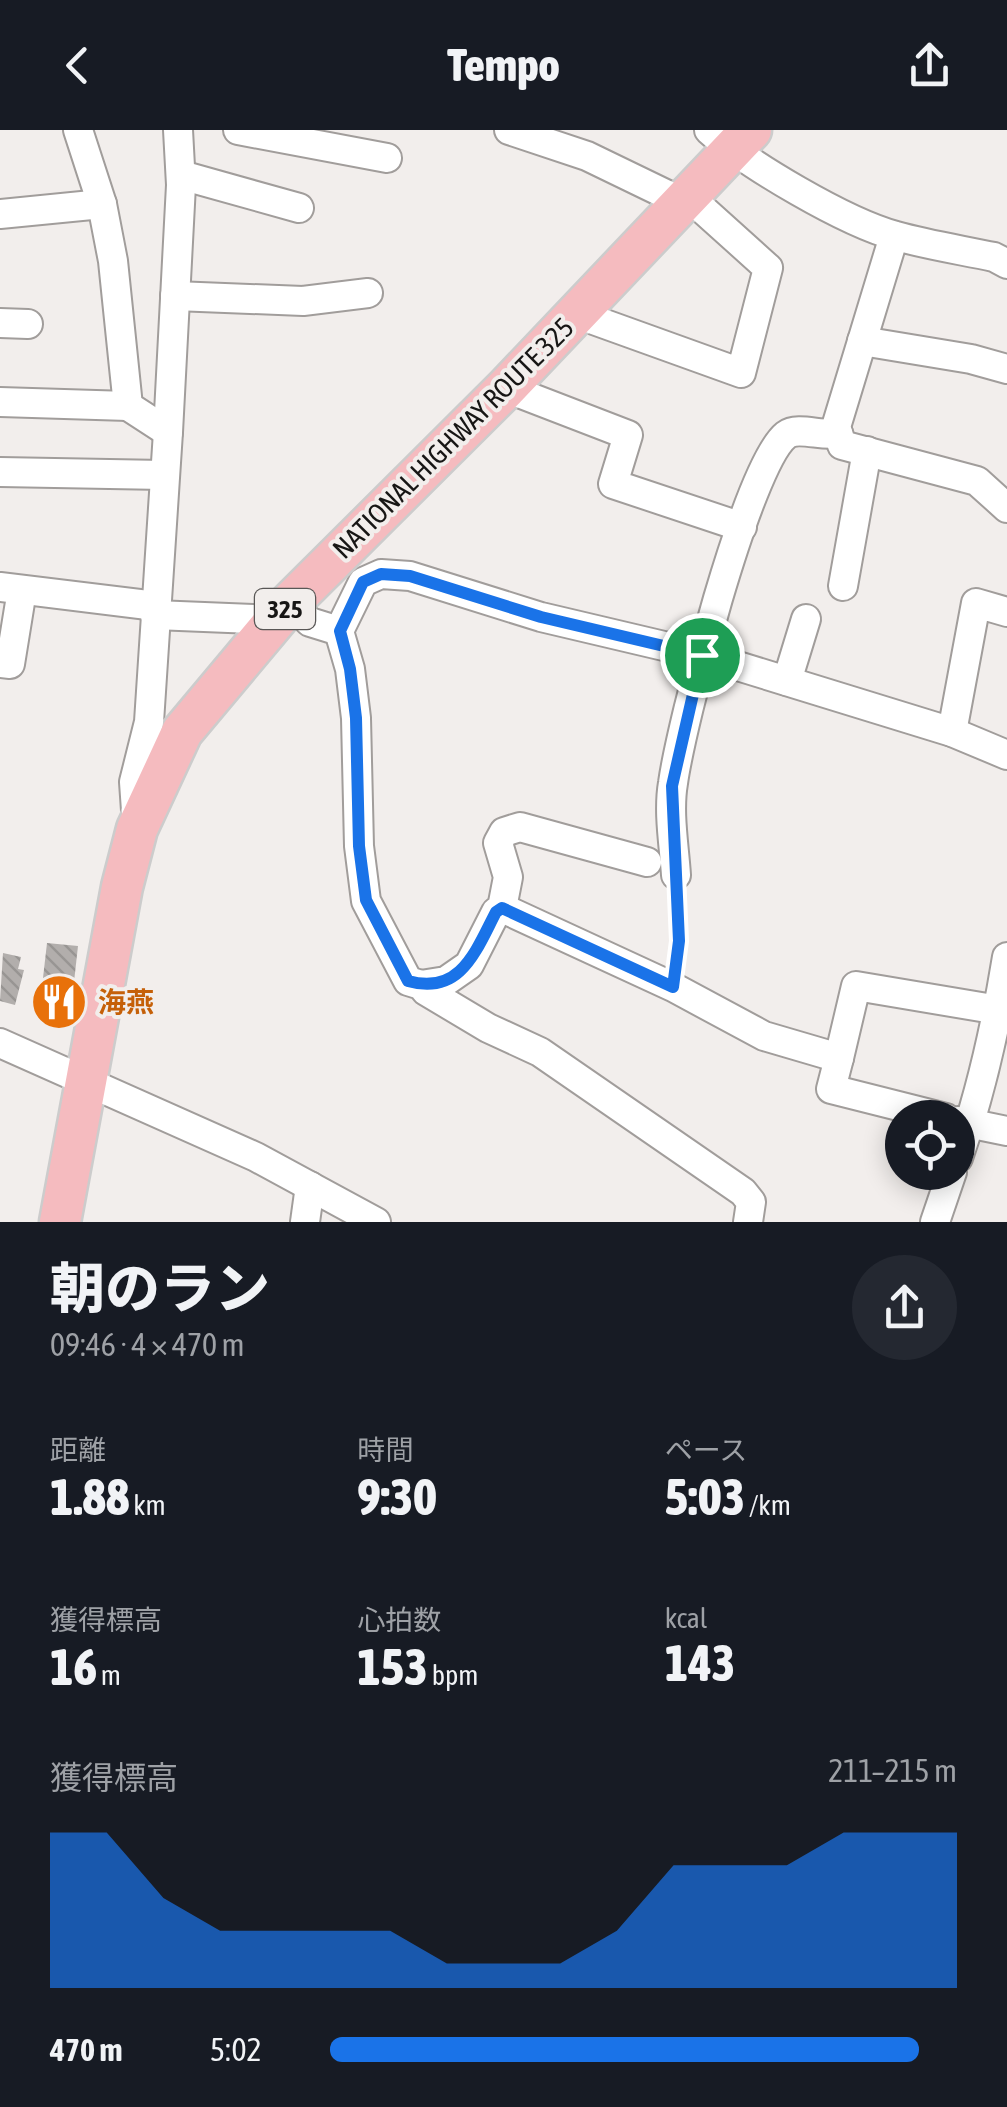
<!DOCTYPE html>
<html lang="ja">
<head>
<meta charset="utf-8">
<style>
  :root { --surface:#171b24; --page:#242831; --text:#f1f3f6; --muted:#9ea1a6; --accent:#1a73e8 }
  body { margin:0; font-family:"Asap Condensed","Noto Sans JP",sans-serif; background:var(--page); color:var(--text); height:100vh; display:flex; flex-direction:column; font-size:38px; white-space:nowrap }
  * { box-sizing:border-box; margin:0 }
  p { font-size:32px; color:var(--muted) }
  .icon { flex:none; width:55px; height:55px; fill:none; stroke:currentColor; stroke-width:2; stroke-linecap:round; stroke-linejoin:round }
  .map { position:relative; height:1092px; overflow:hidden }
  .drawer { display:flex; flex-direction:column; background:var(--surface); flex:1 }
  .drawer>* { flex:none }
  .tools { position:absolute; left:885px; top:970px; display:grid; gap:20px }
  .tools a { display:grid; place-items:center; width:90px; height:90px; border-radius:50%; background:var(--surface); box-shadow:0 5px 25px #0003; font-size:50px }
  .pin { position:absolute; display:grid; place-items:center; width:85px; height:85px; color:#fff; margin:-42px; border:5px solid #fff; border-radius:50%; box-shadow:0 2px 10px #0007 }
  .round { display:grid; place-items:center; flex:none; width:105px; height:105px; border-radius:52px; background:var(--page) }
  .summary { display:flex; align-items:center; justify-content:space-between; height:170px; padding:0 50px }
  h1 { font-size:55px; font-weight:800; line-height:75px }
  .figures { display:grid; grid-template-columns:repeat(3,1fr); gap:15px; height:170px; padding:10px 50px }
  .figures div { display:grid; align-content:center }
  .figures b { font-size:50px; font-weight:800 }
  .figures small { font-size:28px; font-weight:400 }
  .figures p { font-size:28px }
  .chart { height:280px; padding:20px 50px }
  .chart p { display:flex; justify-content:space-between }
  .chart svg { width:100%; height:180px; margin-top:10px; fill:var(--accent); opacity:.7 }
  ul { padding:0 50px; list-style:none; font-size:32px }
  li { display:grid; grid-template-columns:160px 120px 1fr; align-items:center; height:75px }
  li i { height:25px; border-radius:12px; background:var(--accent) }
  header { display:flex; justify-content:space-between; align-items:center; height:130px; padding:0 50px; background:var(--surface); font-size:45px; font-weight:800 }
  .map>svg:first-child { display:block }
  .building { fill:url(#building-back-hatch) }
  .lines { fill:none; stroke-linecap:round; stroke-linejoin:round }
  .minor-casing { stroke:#a19d9b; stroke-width:32 }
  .highway-casing { stroke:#ccc; stroke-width:45 }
  .path { stroke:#949290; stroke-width:4; stroke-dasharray:10 5; stroke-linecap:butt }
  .minor { stroke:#fff; stroke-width:28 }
  .highway { stroke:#f5bbbf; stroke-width:40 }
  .route-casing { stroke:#fff; stroke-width:20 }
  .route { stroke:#1a73e8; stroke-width:12 }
  .labels { text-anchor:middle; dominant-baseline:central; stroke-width:8; stroke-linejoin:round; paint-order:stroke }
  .shield { fill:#f2eeec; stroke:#595756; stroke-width:2.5 }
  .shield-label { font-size:25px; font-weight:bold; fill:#171615 }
  .street-label { font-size:28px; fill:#171615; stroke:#f2eeec }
  .food-label { font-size:28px; font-weight:bold; fill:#c56008; stroke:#f2eeec; text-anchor:start }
</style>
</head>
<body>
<header><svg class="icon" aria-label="back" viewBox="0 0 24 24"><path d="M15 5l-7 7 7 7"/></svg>Tempo<svg class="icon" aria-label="share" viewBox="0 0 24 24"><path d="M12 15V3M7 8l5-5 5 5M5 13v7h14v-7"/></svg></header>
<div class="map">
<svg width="1007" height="1092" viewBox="0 0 1007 1092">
  <defs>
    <pattern id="building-back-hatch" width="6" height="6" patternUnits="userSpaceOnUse" patternTransform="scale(2.5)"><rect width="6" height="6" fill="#b2aeac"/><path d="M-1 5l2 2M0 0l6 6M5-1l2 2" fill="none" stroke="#989593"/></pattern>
  </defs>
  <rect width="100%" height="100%" fill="#f2eeec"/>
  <g class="building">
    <polygon points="47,813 78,816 74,852 43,848"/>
    <polygon points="3,823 21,827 18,839 24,840 15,875 0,871"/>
    <polygon points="43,856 79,863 74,887 38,880"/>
  </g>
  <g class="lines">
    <g class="minor-casing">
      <g id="minor">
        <polyline points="78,0 102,74 113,131 128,276 168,302"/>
        <polyline points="238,0 387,28"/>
        <polyline points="509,0 587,26 682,72"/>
        <path d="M 709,0 C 748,35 845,92 896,106 C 928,115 961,120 994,127 L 1007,134"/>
        <polyline points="181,45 299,78"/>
        <polyline points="0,84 102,74"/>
        <polyline points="894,106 836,297 842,315 977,351 1007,378"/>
        <polyline points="175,166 303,171 368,163"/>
        <polyline points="577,184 741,243 768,138 688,66"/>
        <polyline points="0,193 28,194"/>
        <polyline points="862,211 971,229 1007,239"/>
        <polyline points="506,258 628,305 613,354 742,397"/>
        <polyline points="0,272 128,276"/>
        <polyline points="0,342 164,345"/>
        <polyline points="843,456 867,321"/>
        <polyline points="0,457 156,476"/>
        <polyline points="290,473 310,492 339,501 350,539 356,588 359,716 366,771 408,851 421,855 426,861 488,898 540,922 743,1062 751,1072 748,1092"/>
        <polyline points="155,485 253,489 268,500"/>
        <polyline points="339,501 363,452 381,444 410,446 541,487 702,525 952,602 1007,625"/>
        <polyline points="0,533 10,534 22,460"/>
        <polyline points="787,551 806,489"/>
        <polyline points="952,602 976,473 1007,482"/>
        <polyline points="137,695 134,652 149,592 168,302 181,55 178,0"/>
        <path d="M 676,745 C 674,715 668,682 673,653 C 681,595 747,336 786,305 C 798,296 823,307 838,303"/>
        <polyline points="502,778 673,857 764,906 839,928 831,959 946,988"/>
        <polyline points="421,855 446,851 469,835 496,782 502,778 508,747 498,713 504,702 520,697 647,732"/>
        <polyline points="0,913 256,1027 376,1092"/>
        <polyline points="839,928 856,856 999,880"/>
        <polyline points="958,991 1007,1001"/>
        <path d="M 958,1028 C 981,963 996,895 1007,827"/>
        <polyline points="305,1092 310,1056"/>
        <polyline points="935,1092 952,1042"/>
      </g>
    </g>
    <g class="highway-casing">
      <polyline id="highway" points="60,1092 122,757 137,699 182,602 290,473 506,258 751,0"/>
    </g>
    <polyline class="path" points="676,833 679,811 677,767"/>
    <use href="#minor" class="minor"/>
    <use href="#highway" class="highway"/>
  </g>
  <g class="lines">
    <g class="route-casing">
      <path id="route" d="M 381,444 L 410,446 L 541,487 L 702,525 L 672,656 L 679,811 L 673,857 L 502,778 L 496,782 C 476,820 461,866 408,851 L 366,770 L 359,716 L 356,588 L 350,539 L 340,501 L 363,452 Z"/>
    </g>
    <use href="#route" class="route"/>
  </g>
  <defs>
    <g id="restaurant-disc" transform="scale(2.875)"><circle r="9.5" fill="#e8710a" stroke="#f2eeec"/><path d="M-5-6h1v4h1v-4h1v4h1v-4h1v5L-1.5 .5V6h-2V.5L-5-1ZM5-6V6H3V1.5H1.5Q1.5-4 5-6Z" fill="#fff"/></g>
  </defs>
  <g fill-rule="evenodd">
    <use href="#restaurant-disc" x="59" y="872"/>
  </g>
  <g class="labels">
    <rect class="shield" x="255" y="459" width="60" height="40" rx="8"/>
    <g class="shield-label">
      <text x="285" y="479">325</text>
    </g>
    <g class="street-label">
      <text transform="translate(453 308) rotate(-45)">NATIONAL HIGHWAY ROUTE 325</text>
    </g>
    <g class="food-label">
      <text x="98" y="872">海燕</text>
    </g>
  </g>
</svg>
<div class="tools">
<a><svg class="icon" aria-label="locate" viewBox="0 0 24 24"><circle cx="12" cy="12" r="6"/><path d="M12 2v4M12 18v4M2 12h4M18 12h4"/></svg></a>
</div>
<div class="pin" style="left:702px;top:525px;background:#1e9e55"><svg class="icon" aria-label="arrive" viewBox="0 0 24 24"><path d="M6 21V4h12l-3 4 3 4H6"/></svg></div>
</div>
<section class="drawer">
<div class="summary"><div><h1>朝のラン</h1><p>09:46 · 4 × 470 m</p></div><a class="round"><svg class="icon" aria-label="share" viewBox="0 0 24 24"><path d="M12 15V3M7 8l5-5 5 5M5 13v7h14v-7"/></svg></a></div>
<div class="figures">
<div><p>距離</p><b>1.88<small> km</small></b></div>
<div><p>時間</p><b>9:30</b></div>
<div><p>ペース</p><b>5:03<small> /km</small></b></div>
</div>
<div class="figures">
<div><p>獲得標高</p><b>16<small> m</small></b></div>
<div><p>心拍数</p><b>153<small> bpm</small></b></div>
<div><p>kcal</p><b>143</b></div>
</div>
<div class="chart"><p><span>獲得標高</span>211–215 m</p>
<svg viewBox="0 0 160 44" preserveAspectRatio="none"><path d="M0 44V6L10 6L20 22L30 30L40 30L50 30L60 30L70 38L80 38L90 38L100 30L110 14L120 14L130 14L140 6L150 6L160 6V44z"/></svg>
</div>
<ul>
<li><b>470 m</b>5:02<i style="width:94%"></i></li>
</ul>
</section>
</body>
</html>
